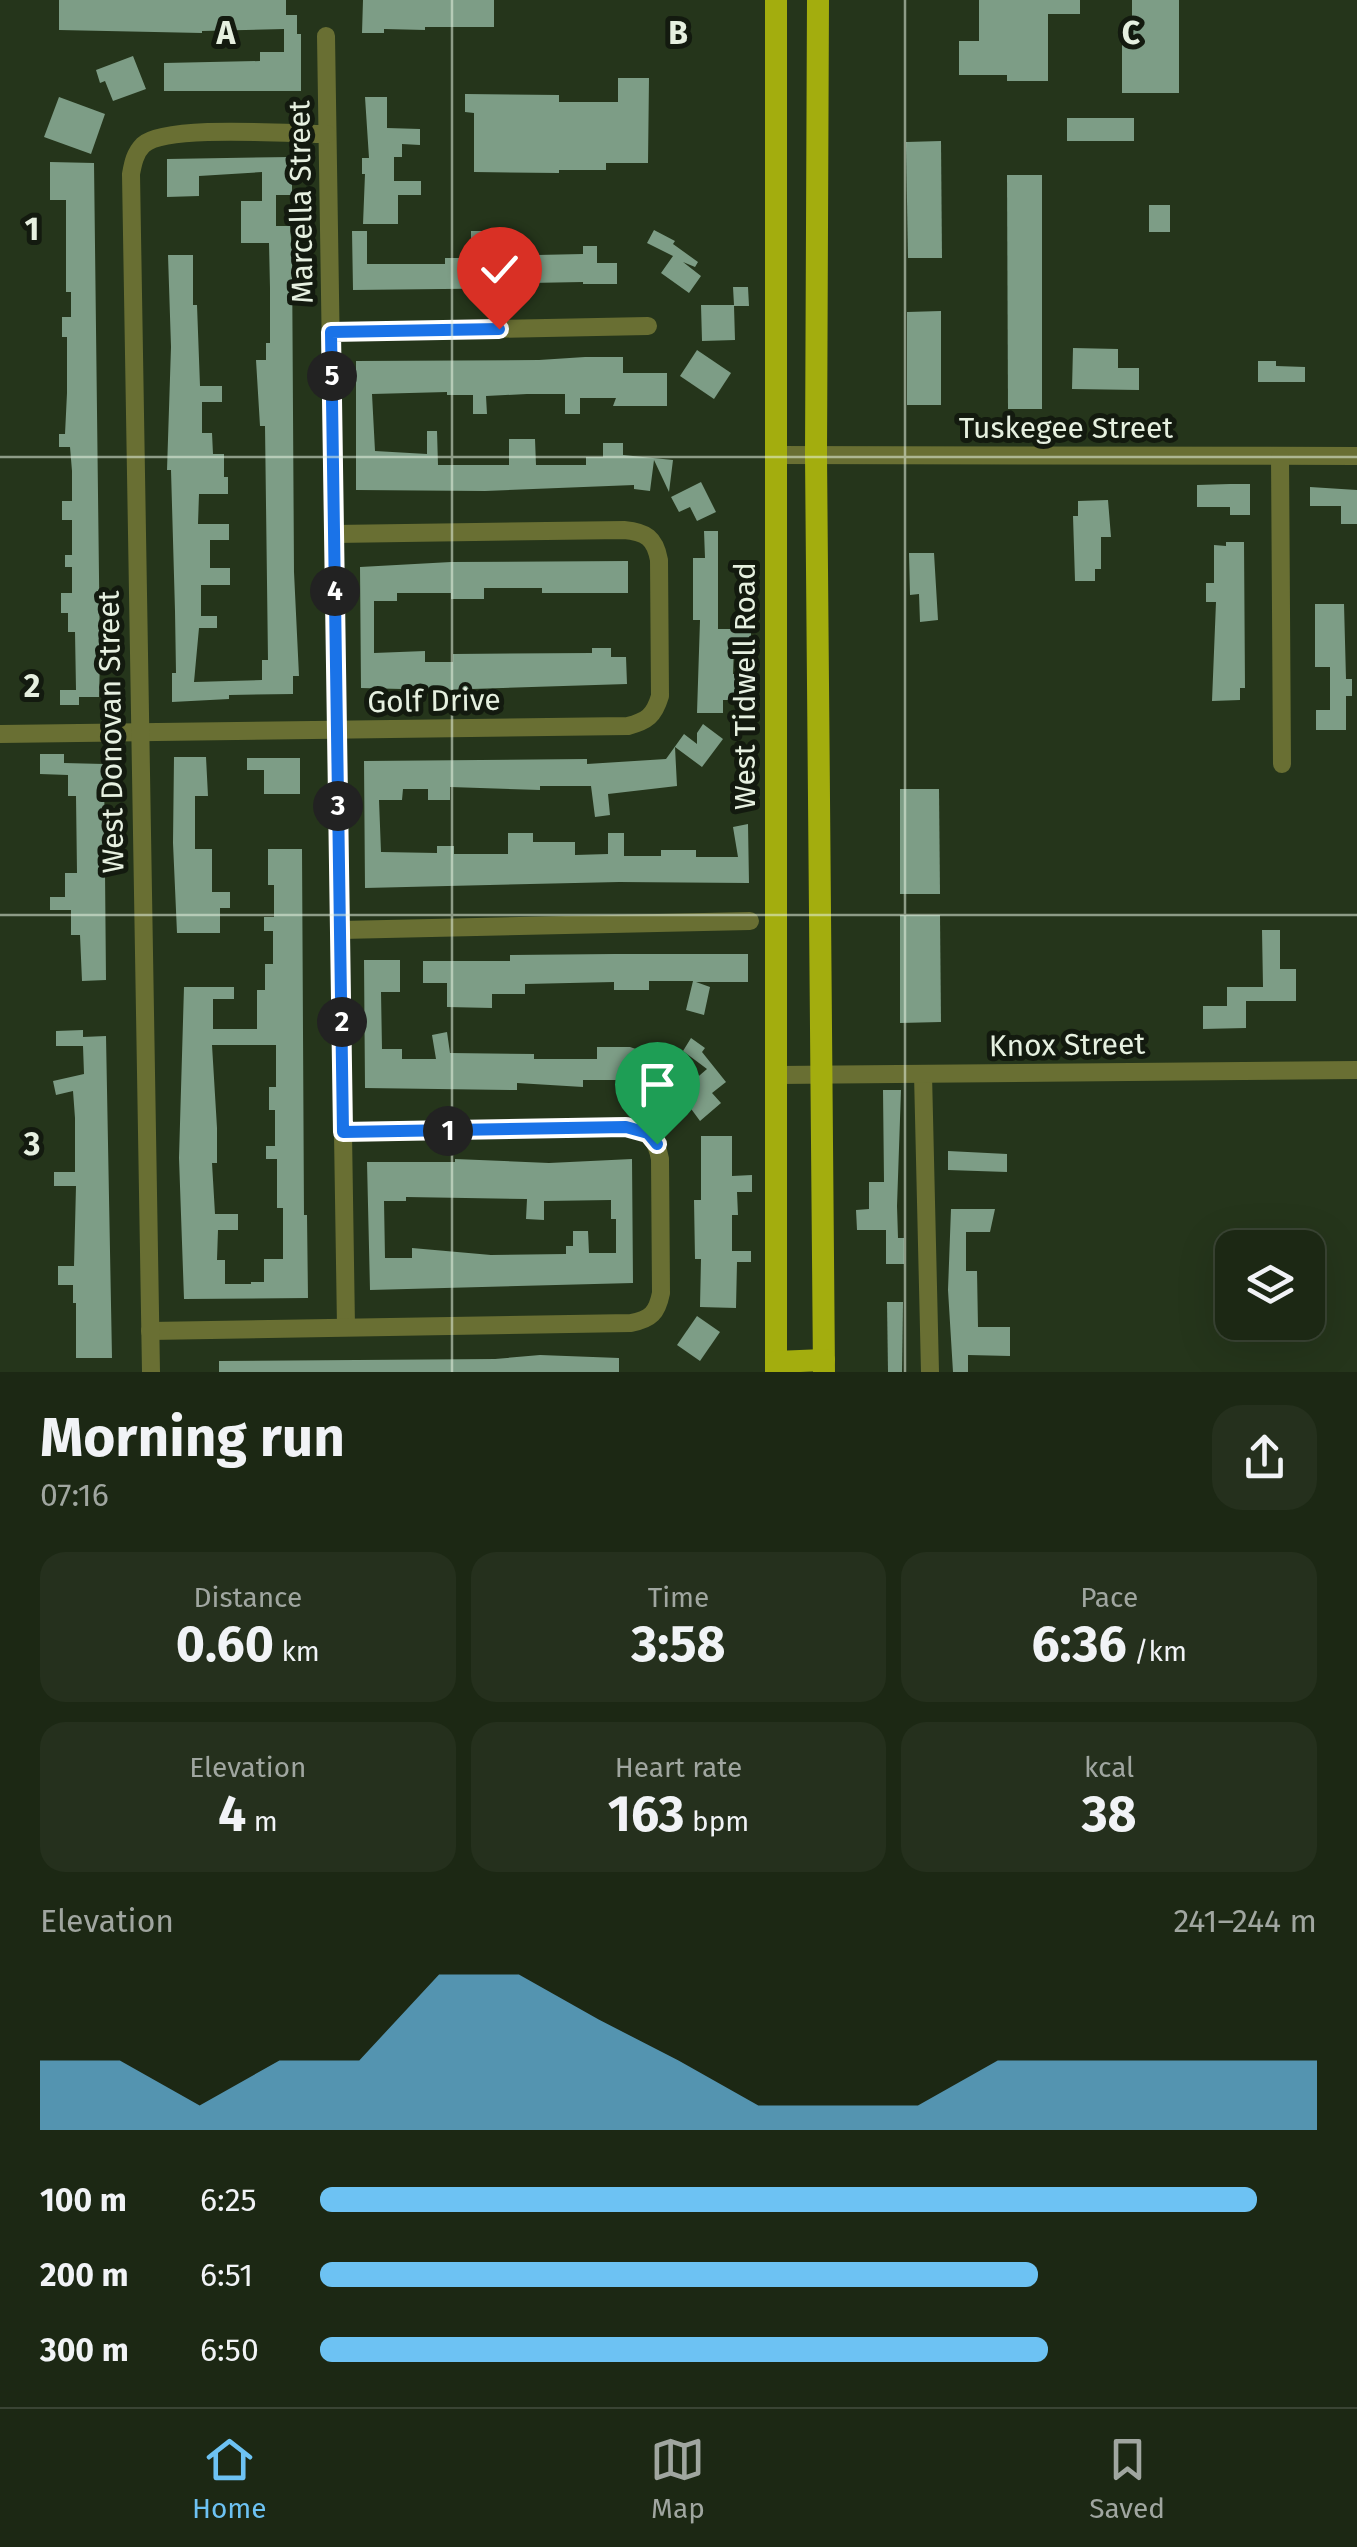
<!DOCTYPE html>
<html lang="en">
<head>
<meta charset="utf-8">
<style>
  :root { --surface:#1c2814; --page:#25301d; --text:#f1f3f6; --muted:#a0a6a0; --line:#3a4434; --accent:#6dc2f3 }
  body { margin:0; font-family:"Fira Sans",sans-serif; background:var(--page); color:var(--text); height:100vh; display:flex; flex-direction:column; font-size:38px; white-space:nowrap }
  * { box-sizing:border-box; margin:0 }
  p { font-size:32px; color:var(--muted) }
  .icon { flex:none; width:55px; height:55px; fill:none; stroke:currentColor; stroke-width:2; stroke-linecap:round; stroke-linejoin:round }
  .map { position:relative; height:1372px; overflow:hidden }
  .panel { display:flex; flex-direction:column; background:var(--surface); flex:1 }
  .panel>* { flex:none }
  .buttons { position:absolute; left:1215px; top:1230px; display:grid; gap:20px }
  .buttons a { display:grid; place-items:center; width:110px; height:110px; border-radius:20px; background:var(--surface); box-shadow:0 10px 40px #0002,0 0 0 2px var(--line); font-size:50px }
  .pin { position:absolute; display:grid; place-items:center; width:85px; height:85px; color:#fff; margin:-102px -42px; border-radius:50% 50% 50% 0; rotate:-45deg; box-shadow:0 0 10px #0007 }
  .pin .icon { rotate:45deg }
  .km { position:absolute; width:50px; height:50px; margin:-25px; border-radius:50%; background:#222; color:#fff; font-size:28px; line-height:50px; text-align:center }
  .round { display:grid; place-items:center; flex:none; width:105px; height:105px; border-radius:30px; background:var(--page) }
  .headline { display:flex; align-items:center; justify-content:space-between; height:170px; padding:0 40px }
  h1 { font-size:55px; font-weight:700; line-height:75px }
  .metrics { display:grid; grid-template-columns:repeat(3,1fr); gap:15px; height:170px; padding:10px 40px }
  .metrics div { display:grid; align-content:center; border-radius:25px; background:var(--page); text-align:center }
  .metrics b { font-size:50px; font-weight:700 }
  .metrics small { font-size:28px; font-weight:400 }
  .metrics p { font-size:28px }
  .chart { height:280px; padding:20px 40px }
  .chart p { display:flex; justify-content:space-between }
  .chart svg { width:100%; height:180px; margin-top:10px; fill:var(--accent); opacity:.7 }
  ul { padding:0 40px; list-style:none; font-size:32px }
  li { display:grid; grid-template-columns:160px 120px 1fr; align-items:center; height:75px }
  li i { height:25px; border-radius:12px; background:var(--accent) }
  .dock { display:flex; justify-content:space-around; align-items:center; height:140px; border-top:2px solid var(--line); background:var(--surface); font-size:28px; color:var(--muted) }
  .dock a { display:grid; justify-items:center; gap:5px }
  .dock .selected { color:var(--accent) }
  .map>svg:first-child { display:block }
  .building { fill:#7d9d86; fill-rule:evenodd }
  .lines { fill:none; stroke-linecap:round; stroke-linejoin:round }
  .minor { stroke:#696f33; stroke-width:18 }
  .major { stroke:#a3ad0e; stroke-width:22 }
  .route-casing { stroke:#fff; stroke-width:20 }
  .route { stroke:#1a73e8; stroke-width:12 }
  .grid { fill:none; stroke:#e6f0e0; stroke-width:2.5; stroke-opacity:0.55 }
  .labels { text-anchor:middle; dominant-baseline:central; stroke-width:10; stroke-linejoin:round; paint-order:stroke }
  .street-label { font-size:30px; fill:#e6f0e0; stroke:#131a0f }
  .grid-label { font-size:32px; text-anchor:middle; font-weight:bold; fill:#e6f0e0; stroke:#131a0f; stroke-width:10; stroke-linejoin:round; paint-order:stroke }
</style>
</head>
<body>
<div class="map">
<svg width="1357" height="1372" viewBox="0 0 1357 1372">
  <rect width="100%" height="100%" fill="#25351b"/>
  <g class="building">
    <polygon points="59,0 286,0 286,15 297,15 297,34 301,34 301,91 164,91 164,63 260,61 260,52 284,52 284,29 202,31 202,33 59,30"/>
    <polygon points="363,0 494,0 494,27 425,27 425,30 384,29 384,33 362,33"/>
    <polygon points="979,0 1080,0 1080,14 1048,14 1048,81 1007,81 1007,75 959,75 959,41 979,41"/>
    <polygon points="1132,0 1179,0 1179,93 1122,93 1122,39 1132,39"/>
    <polygon points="133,56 146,89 113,101 105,81 100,83 96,70"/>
    <polygon points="618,78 649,78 648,163 606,163 606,170 559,170 559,173 474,172 474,113 465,112 465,94 559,95 559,102 618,102"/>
    <polygon points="59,97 105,114 91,154 44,137"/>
    <polygon points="365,97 387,97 387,128 420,129 420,145 402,144 402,157 394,157 394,181 421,181 421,195 398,195 398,224 363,224 365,174 362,174 362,158 369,158"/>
    <rect x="1067" y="118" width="67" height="23"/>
    <polygon points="941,141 942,258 908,258 906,142"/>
    <polygon points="292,157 292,195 276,195 276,226 290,226 292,250 294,572 299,676 293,676 293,694 229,695 229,699 172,702 172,673 176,673 175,611 171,470 167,470 171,347 168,255 193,255 193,305 197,305 200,386 222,386 222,402 202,402 202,433 212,433 213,454 224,454 224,477 228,477 228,494 199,494 198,524 229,524 229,540 210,540 210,568 230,568 230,585 201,585 201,616 217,616 217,628 199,628 194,682 262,680 262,660 268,660 265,426 260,426 256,360 266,360 266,343 270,343 270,288 269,243 241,243 241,201 262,201 262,172 199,176 199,196 167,197 167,159"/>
    <polygon points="50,162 94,163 100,659 99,697 79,697 79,705 60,705 60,690 76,690 75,632 68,632 68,613 61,613 61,593 72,593 72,567 65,567 65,555 72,555 72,520 62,520 62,501 72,501 72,471 70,447 59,447 59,434 65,434 67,393 67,337 62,337 62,317 71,317 71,292 66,292 66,200 50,200"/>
    <polygon points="1007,175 1042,175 1042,409 1008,409"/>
    <rect x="1149" y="205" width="21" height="27"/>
    <polygon points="654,230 675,241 673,244 698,262 695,267 683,262 701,276 689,293 661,273 673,256 647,243"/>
    <polygon points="352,231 367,231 367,264 445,264 445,258 471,258 471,231 485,231 485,263 537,263 537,255 583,254 583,246 597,246 597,263 617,263 617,284 583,284 583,282 529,283 529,288 353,290"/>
    <polygon points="733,287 748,287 749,306 734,306 735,340 702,341 701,305 734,305"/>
    <polygon points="941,311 941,405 907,405 907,312"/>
    <polygon points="1073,348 1118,349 1118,368 1139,368 1139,390 1072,389"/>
    <polygon points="697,350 731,373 714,399 680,376"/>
    <polygon points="585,357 623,357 623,373 667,373 667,406 613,406 616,398 580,398 580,414 565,414 565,394 527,394 486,396 487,414 473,414 473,395 447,395 447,392 372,394 375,451 427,454 427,431 437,431 438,465 509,465 509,439 535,439 536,465 586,465 586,457 603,457 603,443 623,443 623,455 673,460 669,492 654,460 650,491 634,489 634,485 485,491 356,490 356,361 539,360"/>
    <polygon points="1258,361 1276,361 1276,366 1305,367 1305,382 1258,382"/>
    <polygon points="701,482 716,512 697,521 690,507 679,512 671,497"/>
    <polygon points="1230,484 1250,484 1250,515 1230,515 1230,507 1197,507 1197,485"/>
    <polygon points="1310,487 1357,490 1357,524 1341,524 1341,506 1310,506"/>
    <polygon points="1108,500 1111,537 1101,537 1101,569 1095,569 1095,581 1075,581 1073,516 1078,516 1078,501"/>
    <polygon points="704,531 718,531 718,629 751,629 751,648 734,648 733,674 747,674 747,700 723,700 723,713 697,713 700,620 693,620 693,558 705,558"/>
    <polygon points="1226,542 1244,542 1245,688 1240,688 1240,700 1212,701 1216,602 1206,602 1206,583 1214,583 1214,545 1226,546"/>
    <polygon points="909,553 934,553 938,620 920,622 919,594 910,595"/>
    <polygon points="628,561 628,593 542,593 542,588 484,588 484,599 451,599 451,593 397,593 397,601 374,601 374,653 425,651 425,662 453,662 453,654 592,653 592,648 611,648 611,657 626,657 627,684 442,690 361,688 360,567 451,562"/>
    <polygon points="1315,604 1344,604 1346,679 1352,679 1352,696 1346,696 1346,730 1316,730 1316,710 1330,710 1330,667 1315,667"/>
    <polygon points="703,724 723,739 702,767 675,747 677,786 608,794 610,815 595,817 591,786 540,786 540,790 450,787 450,800 428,800 428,789 403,789 402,800 379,800 381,852 437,853 437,846 454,846 454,854 508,854 508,833 533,833 533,842 575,842 575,855 608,854 608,833 624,833 624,856 661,856 661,850 696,850 696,857 738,857 733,827 748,824 749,883 619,882 365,888 364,761 587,759 587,764 666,759 684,734 697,744 697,733"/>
    <polygon points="40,754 64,754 64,763 104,764 106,980 82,981 80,935 71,935 71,910 50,910 50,897 65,897 65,873 77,873 76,796 68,796 68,775 40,774"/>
    <polygon points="174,757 206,757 208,796 195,796 195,849 212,849 212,892 230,892 230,908 220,908 220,933 177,933 173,843"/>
    <polygon points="247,758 300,758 300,794 264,794 264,770 247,770"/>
    <polygon points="900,789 939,789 940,894 900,894"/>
    <path d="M 268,849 L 302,849 L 304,1215 L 307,1215 L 308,1298 L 184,1299 L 179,1158 L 184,987 L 234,987 L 234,999 L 213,999 L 213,1029 L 257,1029 L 257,990 L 265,990 L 265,964 L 273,964 L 273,931 L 264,931 L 264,917 L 274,917 L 274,885 L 268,885 ZM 212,1045 L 276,1045 L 276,1087 L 269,1087 L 269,1110 L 275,1110 L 275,1146 L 266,1146 L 266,1159 L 277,1159 L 277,1208 L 283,1208 L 283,1259 L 264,1259 L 264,1282 L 251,1282 L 251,1284 L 225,1284 L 225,1260 L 217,1260 L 218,1230 L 238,1230 L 238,1214 L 215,1214 L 212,1163 L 217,1163 L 217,1128 Z"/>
    <polygon points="900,915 940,915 941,1022 900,1023"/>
    <polygon points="1262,930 1280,930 1280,969 1296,969 1296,1001 1246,1001 1246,1028 1203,1029 1203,1006 1227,1006 1227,987 1263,987"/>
    <polygon points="614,954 748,954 748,982 696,982 710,987 704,1015 686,1010 693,981 649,981 649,990 614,990 614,982 525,984 525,994 492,994 492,1008 447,1007 447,983 423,983 423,961 510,961 510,955"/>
    <polygon points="364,960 400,960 400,992 381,992 382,1049 402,1049 402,1059 436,1059 432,1035 447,1032 450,1053 534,1054 534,1059 597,1059 597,1047 630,1047 677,1063 669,1087 627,1073 627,1080 583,1080 583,1087 517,1083 517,1090 365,1088"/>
    <polygon points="83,1030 83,1037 106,1036 112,1358 76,1358 76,1303 73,1303 73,1285 58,1285 58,1266 74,1266 76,1186 54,1186 54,1172 75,1172 75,1118 73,1091 56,1095 53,1081 84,1074 83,1046 56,1046 56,1031"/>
    <polygon points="691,1038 705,1048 702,1052 726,1082 712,1093 721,1103 700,1121 689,1106 682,1111 672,1099 707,1069 683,1051"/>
    <polygon points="883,1090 901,1090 897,1206 898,1238 904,1238 904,1264 886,1264 886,1230 857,1230 856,1210 869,1209 869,1182 884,1182"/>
    <polygon points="701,1136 732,1136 732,1176 752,1175 752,1192 737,1192 738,1215 732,1215 732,1251 751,1251 751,1262 737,1262 736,1308 700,1307 701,1259 695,1259 694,1200 701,1200"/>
    <polygon points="948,1151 1007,1154 1007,1172 948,1170"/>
    <path d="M 455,1159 L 549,1163 L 632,1159 L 633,1283 L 370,1290 L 367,1162 L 455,1162 ZM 406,1197 L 527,1199 L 526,1219 L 544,1220 L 544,1201 L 611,1200 L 611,1219 L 616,1219 L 616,1253 L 589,1253 L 588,1231 L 573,1231 L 573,1246 L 566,1246 L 566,1254 L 491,1255 L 412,1248 L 412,1258 L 385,1258 L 384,1201 L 406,1201 Z"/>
    <polygon points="951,1209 995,1209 990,1232 966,1232 966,1271 977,1271 978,1327 1010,1327 1010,1356 968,1355 968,1372 953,1372 948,1290"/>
    <polygon points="887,1302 903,1302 902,1372 888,1372"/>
    <polygon points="697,1316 720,1332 700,1361 677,1345"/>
    <polygon points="540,1355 619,1358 619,1372 219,1372 219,1361 495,1359"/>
  </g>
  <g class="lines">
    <g class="minor">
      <polyline points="326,36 346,1327"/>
      <polyline points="331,332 648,326"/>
      <polyline points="774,455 1357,456"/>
      <polyline points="1280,457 1282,764"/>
      <path d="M 0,734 L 628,726 C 647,721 654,716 660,696 L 659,560 C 655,538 646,532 624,530 L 334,534"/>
      <polyline points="341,930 750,921"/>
      <polyline points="923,1074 930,1372"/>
      <polyline points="777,1075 1357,1070"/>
      <path d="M 150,1331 L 631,1323 C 651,1319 657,1313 661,1293 L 660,1159 C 656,1138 648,1130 626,1127 L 343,1132"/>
      <path d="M 151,1372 L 131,174 C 133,163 135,153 143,145 C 165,124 292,134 327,134"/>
    </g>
    <g class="major">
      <polyline points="776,0 776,1372"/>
      <polyline points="818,0 816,455 824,1372"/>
      <polyline points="776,1362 824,1360"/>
    </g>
  </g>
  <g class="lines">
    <g class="route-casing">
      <polyline id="route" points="499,329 331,332 343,1132 626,1127 648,1133 657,1144"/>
    </g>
    <use href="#route" class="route"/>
  </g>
  <path class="grid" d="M 452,0 L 452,1372M 905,0 L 905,1372M 0,457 L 1357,457M 0,915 L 1357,915"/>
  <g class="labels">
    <g class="street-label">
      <text transform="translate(301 202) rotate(-91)">Marcella Street</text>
      <text x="1066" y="428">Tuskegee Street</text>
      <text transform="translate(745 686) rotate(-90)">West Tidwell Road</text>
      <text transform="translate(434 701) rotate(-1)">Golf Drive</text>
      <text transform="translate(111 732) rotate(-91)">West Donovan Street</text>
      <text transform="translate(1067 1045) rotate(-1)">Knox Street</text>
    </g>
  </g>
  <g class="grid-label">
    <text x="226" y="44">A</text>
    <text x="678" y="44">B</text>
    <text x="1131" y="44">C</text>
    <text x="32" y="240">1</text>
    <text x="32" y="697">2</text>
    <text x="32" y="1155">3</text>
  </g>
</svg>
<div class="buttons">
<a><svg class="icon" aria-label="layers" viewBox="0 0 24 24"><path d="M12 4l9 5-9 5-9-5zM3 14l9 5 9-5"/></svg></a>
</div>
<div class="pin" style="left:657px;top:1144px;background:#1e9e55"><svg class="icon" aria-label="arrive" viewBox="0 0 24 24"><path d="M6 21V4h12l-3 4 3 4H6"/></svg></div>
<div class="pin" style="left:499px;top:329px;background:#d93025"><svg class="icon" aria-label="check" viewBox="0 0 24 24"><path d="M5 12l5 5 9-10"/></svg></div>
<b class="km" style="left:448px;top:1131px">1</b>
<b class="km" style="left:342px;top:1022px">2</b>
<b class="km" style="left:338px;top:806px">3</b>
<b class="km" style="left:335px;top:591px">4</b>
<b class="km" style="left:332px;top:376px">5</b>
</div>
<section class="panel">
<div class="headline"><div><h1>Morning run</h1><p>07:16</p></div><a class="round"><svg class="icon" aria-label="share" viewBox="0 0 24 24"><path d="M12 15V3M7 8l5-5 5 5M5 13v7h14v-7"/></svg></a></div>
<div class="metrics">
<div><p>Distance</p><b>0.60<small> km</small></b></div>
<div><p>Time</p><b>3:58</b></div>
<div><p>Pace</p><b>6:36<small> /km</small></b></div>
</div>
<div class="metrics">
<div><p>Elevation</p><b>4<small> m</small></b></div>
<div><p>Heart rate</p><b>163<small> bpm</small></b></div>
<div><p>kcal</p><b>38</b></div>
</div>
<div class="chart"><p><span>Elevation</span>241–244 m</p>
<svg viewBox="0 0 160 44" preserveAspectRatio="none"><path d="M0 44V27L10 27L20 38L30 27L40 27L50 6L60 6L70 17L80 27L90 38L100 38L110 38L120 27L130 27L140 27L150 27L160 27V44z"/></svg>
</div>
<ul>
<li><b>100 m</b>6:25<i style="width:94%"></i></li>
<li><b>200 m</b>6:51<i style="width:72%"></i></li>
<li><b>300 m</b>6:50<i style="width:73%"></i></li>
</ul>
</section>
<nav class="dock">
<a class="selected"><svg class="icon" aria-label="home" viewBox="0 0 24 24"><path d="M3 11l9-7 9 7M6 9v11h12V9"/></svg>Home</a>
<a><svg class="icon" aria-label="map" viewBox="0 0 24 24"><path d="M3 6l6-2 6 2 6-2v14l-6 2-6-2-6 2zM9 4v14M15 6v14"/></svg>Map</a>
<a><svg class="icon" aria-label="saved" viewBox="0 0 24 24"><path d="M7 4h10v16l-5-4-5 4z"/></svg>Saved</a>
</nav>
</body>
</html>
